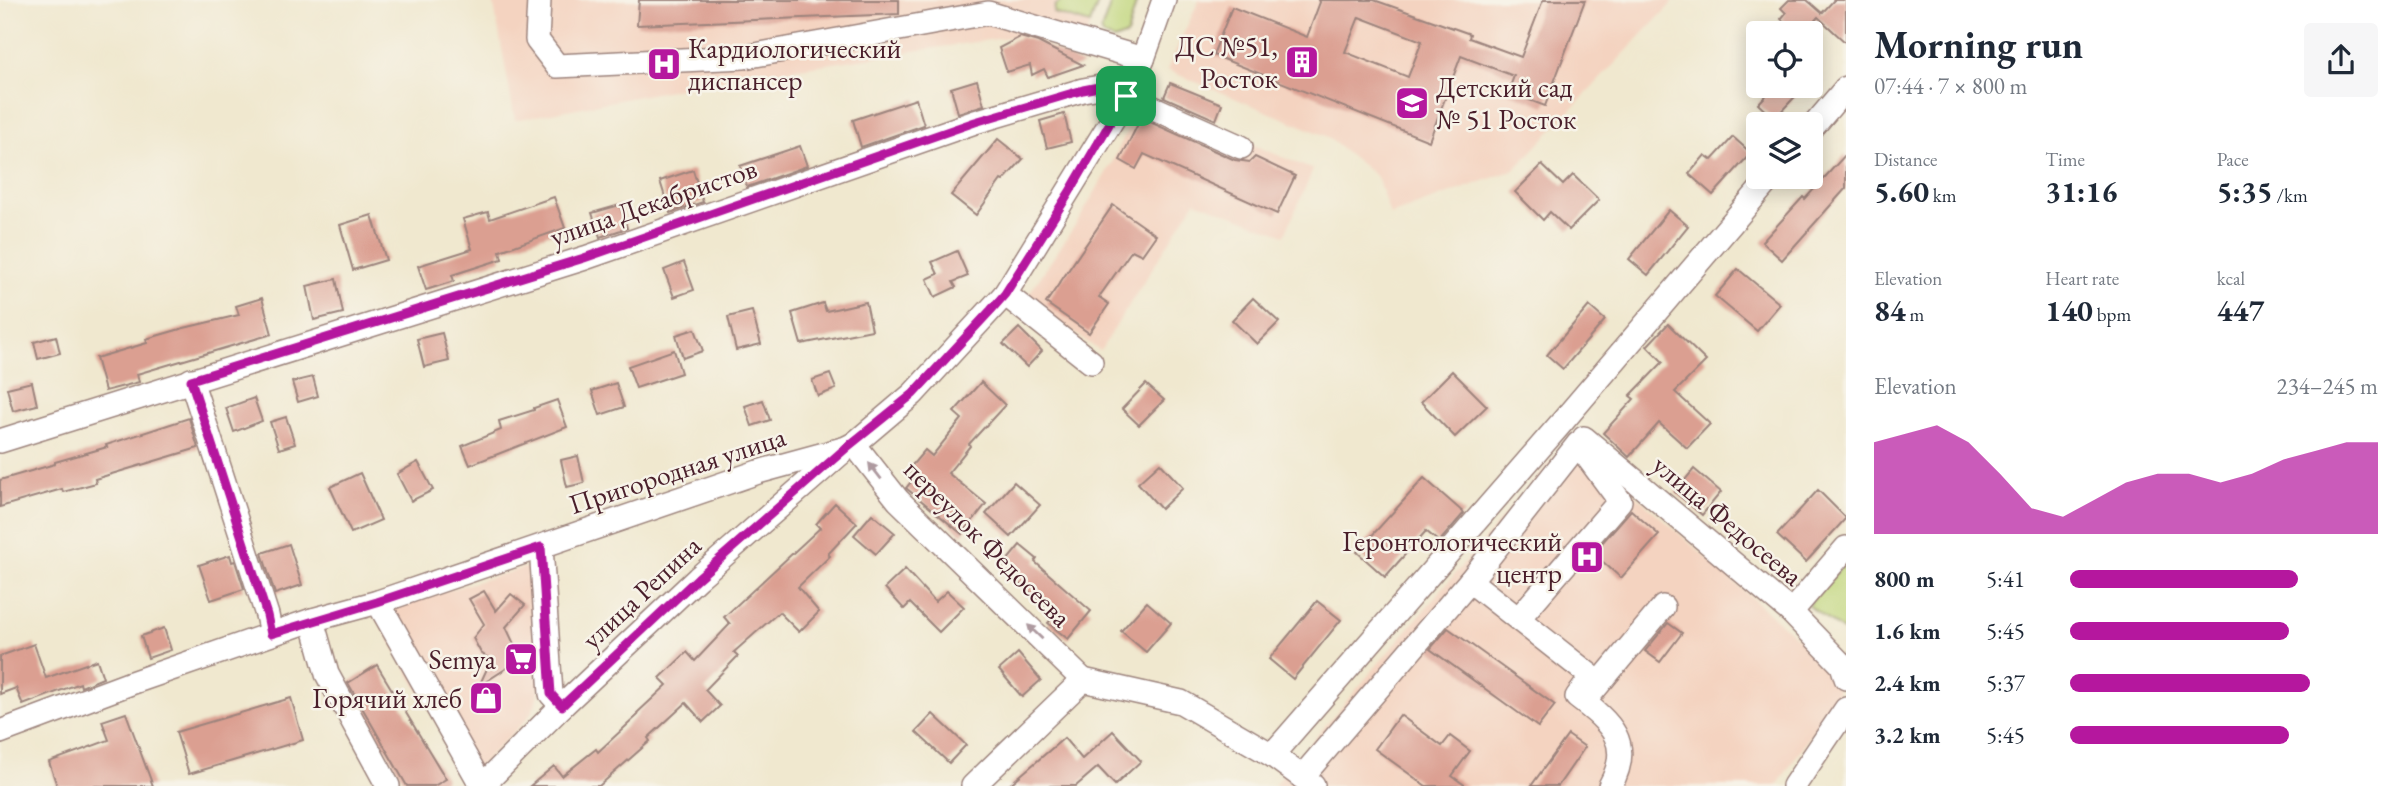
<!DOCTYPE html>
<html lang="en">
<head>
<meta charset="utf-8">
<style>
  :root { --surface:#fff; --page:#f6f6f7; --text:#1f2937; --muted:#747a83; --accent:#b5179e }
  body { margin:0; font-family:"EB Garamond",serif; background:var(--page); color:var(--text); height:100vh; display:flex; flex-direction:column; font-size:26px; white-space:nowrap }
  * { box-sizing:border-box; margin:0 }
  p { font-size:23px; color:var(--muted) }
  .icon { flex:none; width:38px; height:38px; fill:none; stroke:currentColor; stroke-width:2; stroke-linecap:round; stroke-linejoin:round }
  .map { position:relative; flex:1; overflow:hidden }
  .sheet { display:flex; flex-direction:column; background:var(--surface); width:560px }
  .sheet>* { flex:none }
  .tools { position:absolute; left:1746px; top:21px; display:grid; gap:14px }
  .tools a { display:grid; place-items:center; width:77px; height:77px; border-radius:7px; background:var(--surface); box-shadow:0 4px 18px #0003; font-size:35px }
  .pin { position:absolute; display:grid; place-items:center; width:60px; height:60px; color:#fff; margin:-30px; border-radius:14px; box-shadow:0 4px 10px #0006 }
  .round { display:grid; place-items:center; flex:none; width:74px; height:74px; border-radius:7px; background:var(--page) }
  .overview { display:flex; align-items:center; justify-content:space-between; height:119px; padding:0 28px }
  h1 { font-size:38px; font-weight:700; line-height:52px }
  .figures { display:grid; grid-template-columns:repeat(3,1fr); gap:10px; height:119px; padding:7px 28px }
  .figures div { display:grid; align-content:center }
  .figures b { font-size:30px; font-weight:700 }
  .figures small { font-size:19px; font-weight:400 }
  .figures p { font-size:19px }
  .chart { height:196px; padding:14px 28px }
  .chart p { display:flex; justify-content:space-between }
  .chart svg { width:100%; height:126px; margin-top:7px; fill:var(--accent); opacity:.7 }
  ul { padding:0 28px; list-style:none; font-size:23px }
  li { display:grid; grid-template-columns:112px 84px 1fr; align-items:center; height:52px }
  li i { height:18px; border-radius:9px; background:var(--accent) }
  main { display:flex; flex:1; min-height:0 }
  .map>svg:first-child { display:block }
  .built { fill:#f4d3c0 }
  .green { fill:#c0d67a; stroke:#857a52; stroke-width:2 }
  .building { fill:#db9f91; fill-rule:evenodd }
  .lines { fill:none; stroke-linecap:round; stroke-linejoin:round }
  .minor-casing { stroke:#9d847d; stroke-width:26 }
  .minor { stroke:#fff; stroke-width:23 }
  .oneway { fill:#ae9aa0 }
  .route-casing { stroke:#fff; stroke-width:14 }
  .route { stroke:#b5179e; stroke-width:9 }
  .labels { text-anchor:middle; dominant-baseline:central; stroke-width:5; stroke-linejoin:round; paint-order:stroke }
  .poi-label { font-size:28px; fill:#4a1f2b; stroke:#f7f3e8; text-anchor:end }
  .street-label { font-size:28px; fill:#4a1f2b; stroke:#f7f3e8 }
</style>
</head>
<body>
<main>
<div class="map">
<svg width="1846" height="786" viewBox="0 0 1846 786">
  <rect width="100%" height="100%" fill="#f7f3e8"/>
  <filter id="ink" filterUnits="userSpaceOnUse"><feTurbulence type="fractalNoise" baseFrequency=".0143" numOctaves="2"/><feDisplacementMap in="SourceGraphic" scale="14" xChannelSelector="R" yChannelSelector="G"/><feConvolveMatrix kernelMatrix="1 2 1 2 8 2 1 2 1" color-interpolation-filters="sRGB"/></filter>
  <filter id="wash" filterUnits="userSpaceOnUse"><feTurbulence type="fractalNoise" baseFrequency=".00686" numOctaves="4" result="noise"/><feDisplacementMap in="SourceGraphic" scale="28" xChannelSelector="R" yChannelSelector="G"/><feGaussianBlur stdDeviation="1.57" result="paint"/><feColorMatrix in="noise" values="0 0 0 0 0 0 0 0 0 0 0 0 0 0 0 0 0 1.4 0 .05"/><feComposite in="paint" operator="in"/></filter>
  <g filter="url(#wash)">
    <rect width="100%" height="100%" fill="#f0e8cf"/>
    <g class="built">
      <polygon points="493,0 1099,0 1081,51 1023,35 738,77 515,120"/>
      <polygon points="1199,0 1675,0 1514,170 1390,215 1377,177 1326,136 1167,70"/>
      <polygon points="1142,98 1313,170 1285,235 1195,201 1100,351 1026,298 1080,218 1113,161"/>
      <polygon points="1578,444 1832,669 1838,692 1777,786 1274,786 1565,445"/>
      <polygon points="527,567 539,647 541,680 535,705 528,718 468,777 374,612"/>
    </g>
    <g class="green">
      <polygon points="1063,0 1099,0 1090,24 1054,13 1055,6"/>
      <polygon points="1112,0 1137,0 1127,35 1114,40 1104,36 1101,31"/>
      <polygon points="1846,561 1846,633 1808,605"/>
    </g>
    <g id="blocks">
      <g class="building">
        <polygon points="639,0 899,0 899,14 637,25"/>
        <path d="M 1319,0 L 1374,0 L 1470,34 L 1469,38 L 1521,57 L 1543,0 L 1585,0 L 1545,106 L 1508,92 L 1514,76 L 1461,56 L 1429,141 L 1213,55 L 1232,7 L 1307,37 L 1320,2 ZM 1359,17 L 1422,41 L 1408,77 L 1345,52 Z"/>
        <polygon points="1789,0 1807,0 1822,13 1834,0 1846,0 1846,43 1818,17 1804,33 1797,33 1781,19 1786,13 1781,8"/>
        <polygon points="1020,37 1038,42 1083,65 1048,77 1044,69 1032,75 1030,65 1007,72 999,48"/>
        <polygon points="977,80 984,105 958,113 951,88"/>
        <polygon points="1170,83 1222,104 1216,120 1164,97"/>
        <polygon points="1775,86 1805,86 1774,119 1758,104"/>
        <polygon points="916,99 924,125 861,147 853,120"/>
        <polygon points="1064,114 1071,142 1047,148 1040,121"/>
        <polygon points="1141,118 1235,160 1250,162 1255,157 1295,176 1277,214 1144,154 1136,169 1120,160"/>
        <polygon points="1733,137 1751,153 1713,195 1689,174 1705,155 1712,160"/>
        <polygon points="998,139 1023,159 1003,181 1001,180 976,215 951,195"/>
        <polygon points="800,146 807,166 747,187 740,166"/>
        <polygon points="1846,154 1846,188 1782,260 1762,242 1803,197 1805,199"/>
        <polygon points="1542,165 1563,185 1573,175 1599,200 1569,230 1550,212 1543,220 1515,192"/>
        <polygon points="693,170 703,202 670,213 660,181"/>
        <polygon points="554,197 565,228 500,251 502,259 452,275 454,281 426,290 418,266 472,249 463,219 488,212 490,219"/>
        <polygon points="620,205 627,228 600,237 592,213"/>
        <polygon points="1113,205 1156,235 1142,255 1132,250 1099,297 1109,304 1089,333 1046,303"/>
        <polygon points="1669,210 1688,226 1648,275 1629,259"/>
        <polygon points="372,215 386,260 353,270 340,225"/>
        <polygon points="957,251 968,276 953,282 956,287 935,297 927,279 938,274 932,262"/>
        <polygon points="684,262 694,290 674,297 664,270"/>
        <polygon points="1738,269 1780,304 1757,331 1715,296"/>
        <polygon points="336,279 343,313 314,320 307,286"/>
        <polygon points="262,298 272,334 137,374 139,382 105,391 96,358 147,343 146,339 184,328 239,315 236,306"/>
        <polygon points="1253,298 1279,322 1257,344 1232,320"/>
        <polygon points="866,302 872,330 801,344 792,313 823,303 826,311"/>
        <polygon points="1589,306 1605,320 1563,369 1547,355"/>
        <polygon points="752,311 761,344 736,350 728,317"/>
        <polygon points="1668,324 1706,361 1675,392 1710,424 1687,448 1659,423 1629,457 1603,433 1634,399 1630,396 1663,362 1647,346"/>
        <polygon points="1019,328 1042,351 1027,367 1003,344"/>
        <polygon points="695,329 703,351 683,358 676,335"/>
        <polygon points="442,333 449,361 424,367 417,339"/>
        <polygon points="56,336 60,353 38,359 34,342"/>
        <polygon points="674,350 681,373 636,388 628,366"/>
        <polygon points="1452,371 1487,406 1455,437 1421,402"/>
        <polygon points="830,374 836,389 818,396 812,380"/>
        <polygon points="313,377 318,396 298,402 292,382"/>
        <polygon points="32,382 37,405 13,411 7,388"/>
        <polygon points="981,382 1005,405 969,444 970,446 948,473 986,504 962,534 906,488 915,477 907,471 925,450 932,456 962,419 954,412"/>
        <polygon points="616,383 624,407 600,415 592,391"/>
        <polygon points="1146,384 1164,400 1139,425 1122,409"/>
        <polygon points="254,398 262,421 234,432 226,408"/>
        <polygon points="557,400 567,427 470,465 462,446 501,430 499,421 534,410 534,408"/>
        <polygon points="763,400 770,420 752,426 745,406"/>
        <polygon points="286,417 295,444 279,449 270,422"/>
        <polygon points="189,418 198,448 95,479 96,483 63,492 62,489 0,507 0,480 55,464 55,462 107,447 106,445"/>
        <polygon points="578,456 584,483 567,487 561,460"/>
        <polygon points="418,462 433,490 411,501 397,474"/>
        <polygon points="1160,463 1183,488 1161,509 1138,483"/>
        <polygon points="1694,469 1721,492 1702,515 1675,492"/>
        <polygon points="360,473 381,520 351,533 330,487"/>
        <polygon points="1424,478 1464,513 1439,542 1426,531 1385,577 1357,552"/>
        <polygon points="1014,482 1040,505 1011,537 986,514"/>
        <polygon points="1818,490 1846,518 1806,562 1777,535"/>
        <polygon points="835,503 857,523 828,554 830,556 798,587 819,612 799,632 779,612 734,652 738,656 705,690 720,706 703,722 686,703 648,738 650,741 599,786 530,786 554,766 562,776 596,749 598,752 638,715 637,713 667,685 660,678 687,652 695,661 730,624 724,617 820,528 816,524"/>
        <polygon points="1631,510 1659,535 1621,578 1593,553"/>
        <polygon points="872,514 895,533 876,554 854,535"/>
        <polygon points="289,544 302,585 275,594 262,553"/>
        <polygon points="1020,545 1037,559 1035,562 1091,611 1068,639 1048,623 1056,614 1001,568"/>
        <polygon points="230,555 232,562 235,561 244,589 211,600 199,565"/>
        <polygon points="905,569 935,602 947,591 964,607 939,632 910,603 904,609 885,588"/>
        <polygon points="484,591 496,611 511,594 525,605 506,627 521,659 479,686 491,660 481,653 473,638 484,624 469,599"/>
        <polygon points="1317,601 1341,620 1293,679 1269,659"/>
        <polygon points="1147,602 1171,623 1146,652 1121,631"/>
        <polygon points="1668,623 1682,633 1660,662 1645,651"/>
        <polygon points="164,628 171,650 148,658 141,636"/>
        <polygon points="1448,628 1555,705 1538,727 1430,649"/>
        <polygon points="34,644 46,678 97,660 103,678 81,687 80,683 23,705 16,688 0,694 0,656"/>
        <polygon points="1018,653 1041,680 1022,697 999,670"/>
        <polygon points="377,665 446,779 434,786 407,786 348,683"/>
        <polygon points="291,698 303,740 189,774 176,732"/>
        <polygon points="126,713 153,786 57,786 49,762 109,740 102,721"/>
        <polygon points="933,714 966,745 949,763 916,732"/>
        <polygon points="1400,715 1442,746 1450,736 1470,751 1452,776 1466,786 1426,786 1375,749"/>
        <polygon points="1113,731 1141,761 1115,785 1098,767 1076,786 1008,786 1064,738 1082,759"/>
        <polygon points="1568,735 1585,747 1558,786 1531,786"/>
      </g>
    </g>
  </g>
  <g filter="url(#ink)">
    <use href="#blocks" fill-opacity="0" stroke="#9d847d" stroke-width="2"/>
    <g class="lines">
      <g class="minor-casing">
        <g id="minor">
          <polyline points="539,0 537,40 557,66 744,57 988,13 1143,59"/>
          <polyline points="1127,96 1241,147"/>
          <polyline points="1811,129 1846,88"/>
          <polyline points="1005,294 1091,362"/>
          <polyline points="191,380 267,615 271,634"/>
          <polyline points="1584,438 1791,612 1842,665 1846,678"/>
          <polyline points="0,441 585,258 975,122 1083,90 1135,81"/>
          <polyline points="854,444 898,500 1083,680"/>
          <polyline points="541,547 551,694 562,706"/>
          <path d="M 1470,581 L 1592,677 L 1577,697 C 1611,723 1634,743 1610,786"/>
          <polyline points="378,602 482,786"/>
          <polyline points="1791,612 1846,548"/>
          <polyline points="312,620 327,674 388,786"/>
          <polyline points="1083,680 1181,702 1272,755 1313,785"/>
          <polyline points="1588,697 1663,607"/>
          <polyline points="0,732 131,683 312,620 378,602 758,472 846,448 854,444 913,394 1005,294 1127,96 1143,59 1164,0"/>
          <polyline points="1272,755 1563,421 1771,177"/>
          <polyline points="1302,777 1470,581 1578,444 1620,501 1519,618"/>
          <polyline points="482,786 562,706 698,578 841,453"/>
          <polyline points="973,786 1083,680"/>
          <polyline points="1794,786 1846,709"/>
        </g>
      </g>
      <use href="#minor" class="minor"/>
    </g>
    <defs><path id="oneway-solid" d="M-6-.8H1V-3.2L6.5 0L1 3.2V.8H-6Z" transform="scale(1.75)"/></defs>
    <g class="oneway">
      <use href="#oneway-solid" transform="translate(875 471) rotate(-128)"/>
      <use href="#oneway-solid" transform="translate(1035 632) rotate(-136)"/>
    </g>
  </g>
  <g class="lines" filter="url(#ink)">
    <g class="route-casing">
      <polygon id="route" points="1135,80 1069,193 1005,294 991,310 913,394 846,448 698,578 562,706 551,694 541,547 377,602 271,634 267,615 191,380 584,258 975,122 1083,90"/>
    </g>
    <use href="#route" class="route"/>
  </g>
  <defs>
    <g id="building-square" transform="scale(1.75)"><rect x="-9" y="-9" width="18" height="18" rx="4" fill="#b5179e" stroke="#f7f3e8"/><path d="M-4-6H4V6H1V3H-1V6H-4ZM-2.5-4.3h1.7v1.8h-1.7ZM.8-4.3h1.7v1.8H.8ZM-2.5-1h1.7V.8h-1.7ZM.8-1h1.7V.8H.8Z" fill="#fff"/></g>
    <g id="hospital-square" transform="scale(1.75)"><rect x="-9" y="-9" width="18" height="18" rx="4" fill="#b5179e" stroke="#f7f3e8"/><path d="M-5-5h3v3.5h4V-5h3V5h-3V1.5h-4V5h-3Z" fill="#fff"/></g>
    <g id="school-square" transform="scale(1.75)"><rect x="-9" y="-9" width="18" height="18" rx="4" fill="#b5179e" stroke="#f7f3e8"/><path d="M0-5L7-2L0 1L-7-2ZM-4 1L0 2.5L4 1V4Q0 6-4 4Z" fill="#fff"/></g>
    <g id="supermarket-square" transform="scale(1.75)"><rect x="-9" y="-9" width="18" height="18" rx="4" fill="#b5179e" stroke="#f7f3e8"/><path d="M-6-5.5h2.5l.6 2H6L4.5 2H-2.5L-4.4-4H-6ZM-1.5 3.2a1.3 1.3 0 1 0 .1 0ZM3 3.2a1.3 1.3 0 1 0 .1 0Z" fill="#fff"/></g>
    <g id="shop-square" transform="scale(1.75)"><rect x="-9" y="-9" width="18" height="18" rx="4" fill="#b5179e" stroke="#f7f3e8"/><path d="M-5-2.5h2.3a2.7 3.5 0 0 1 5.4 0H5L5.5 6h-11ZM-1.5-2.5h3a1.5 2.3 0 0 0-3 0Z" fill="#fff"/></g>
  </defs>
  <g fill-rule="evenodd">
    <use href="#building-square" x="1302" y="62"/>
    <use href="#hospital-square" x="664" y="64"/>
    <use href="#school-square" x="1412" y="103"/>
    <use href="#hospital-square" x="1587" y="557"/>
    <use href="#supermarket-square" x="521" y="659"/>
    <use href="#shop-square" x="486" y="698"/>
  </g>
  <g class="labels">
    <g class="poi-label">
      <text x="1278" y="46">ДС №51,<tspan x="1278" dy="32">Росток</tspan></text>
      <text x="688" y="48" text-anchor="start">Кардиологический<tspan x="688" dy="32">диспансер</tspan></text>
      <text x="1436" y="87" text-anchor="start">Детский сад<tspan x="1436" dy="32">№ 51 Росток</tspan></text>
      <text x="1562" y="541">Геронтологический<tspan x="1562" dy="32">центр</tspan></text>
      <text x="496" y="659">Semya</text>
      <text x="462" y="698">Горячий хлеб</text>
    </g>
    <g class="street-label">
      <text transform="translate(653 202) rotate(-19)">улица Декабристов</text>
      <text transform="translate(677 470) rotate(-18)">Пригородная улица</text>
      <text transform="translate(1728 520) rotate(40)">улица Федосеева</text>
      <text transform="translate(988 543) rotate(45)">переулок Федосеева</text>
      <text transform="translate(641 592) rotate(-43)">улица Репина</text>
    </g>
  </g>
</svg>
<div class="tools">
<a><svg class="icon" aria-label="locate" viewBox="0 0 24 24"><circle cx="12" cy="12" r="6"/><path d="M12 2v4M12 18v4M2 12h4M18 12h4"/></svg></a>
<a><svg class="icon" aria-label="layers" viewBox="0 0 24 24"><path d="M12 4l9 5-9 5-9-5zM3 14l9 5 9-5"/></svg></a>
</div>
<div class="pin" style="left:1126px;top:96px;background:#1e9e55"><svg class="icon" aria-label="arrive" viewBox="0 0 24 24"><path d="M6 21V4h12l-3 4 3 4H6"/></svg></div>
</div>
<section class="sheet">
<div class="overview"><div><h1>Morning run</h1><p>07:44 · 7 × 800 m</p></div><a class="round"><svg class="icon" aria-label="share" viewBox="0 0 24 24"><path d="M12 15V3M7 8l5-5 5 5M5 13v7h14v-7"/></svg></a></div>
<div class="figures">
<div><p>Distance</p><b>5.60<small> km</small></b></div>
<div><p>Time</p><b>31:16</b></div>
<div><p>Pace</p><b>5:35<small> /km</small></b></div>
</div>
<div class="figures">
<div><p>Elevation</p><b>84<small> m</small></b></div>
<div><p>Heart rate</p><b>140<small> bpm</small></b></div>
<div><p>kcal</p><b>447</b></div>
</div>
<div class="chart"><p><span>Elevation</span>234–245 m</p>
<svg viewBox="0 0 160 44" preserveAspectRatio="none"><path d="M0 44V12L10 9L20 6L30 12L40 23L50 35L60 38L70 32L80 26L90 23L100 23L110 26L120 23L130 18L140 15L150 12L160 12V44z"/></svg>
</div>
<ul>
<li><b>800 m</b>5:41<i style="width:74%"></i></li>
<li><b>1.6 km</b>5:45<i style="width:71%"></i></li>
<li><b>2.4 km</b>5:37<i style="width:78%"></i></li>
<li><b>3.2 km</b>5:45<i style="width:71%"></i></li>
</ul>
</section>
</main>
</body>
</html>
